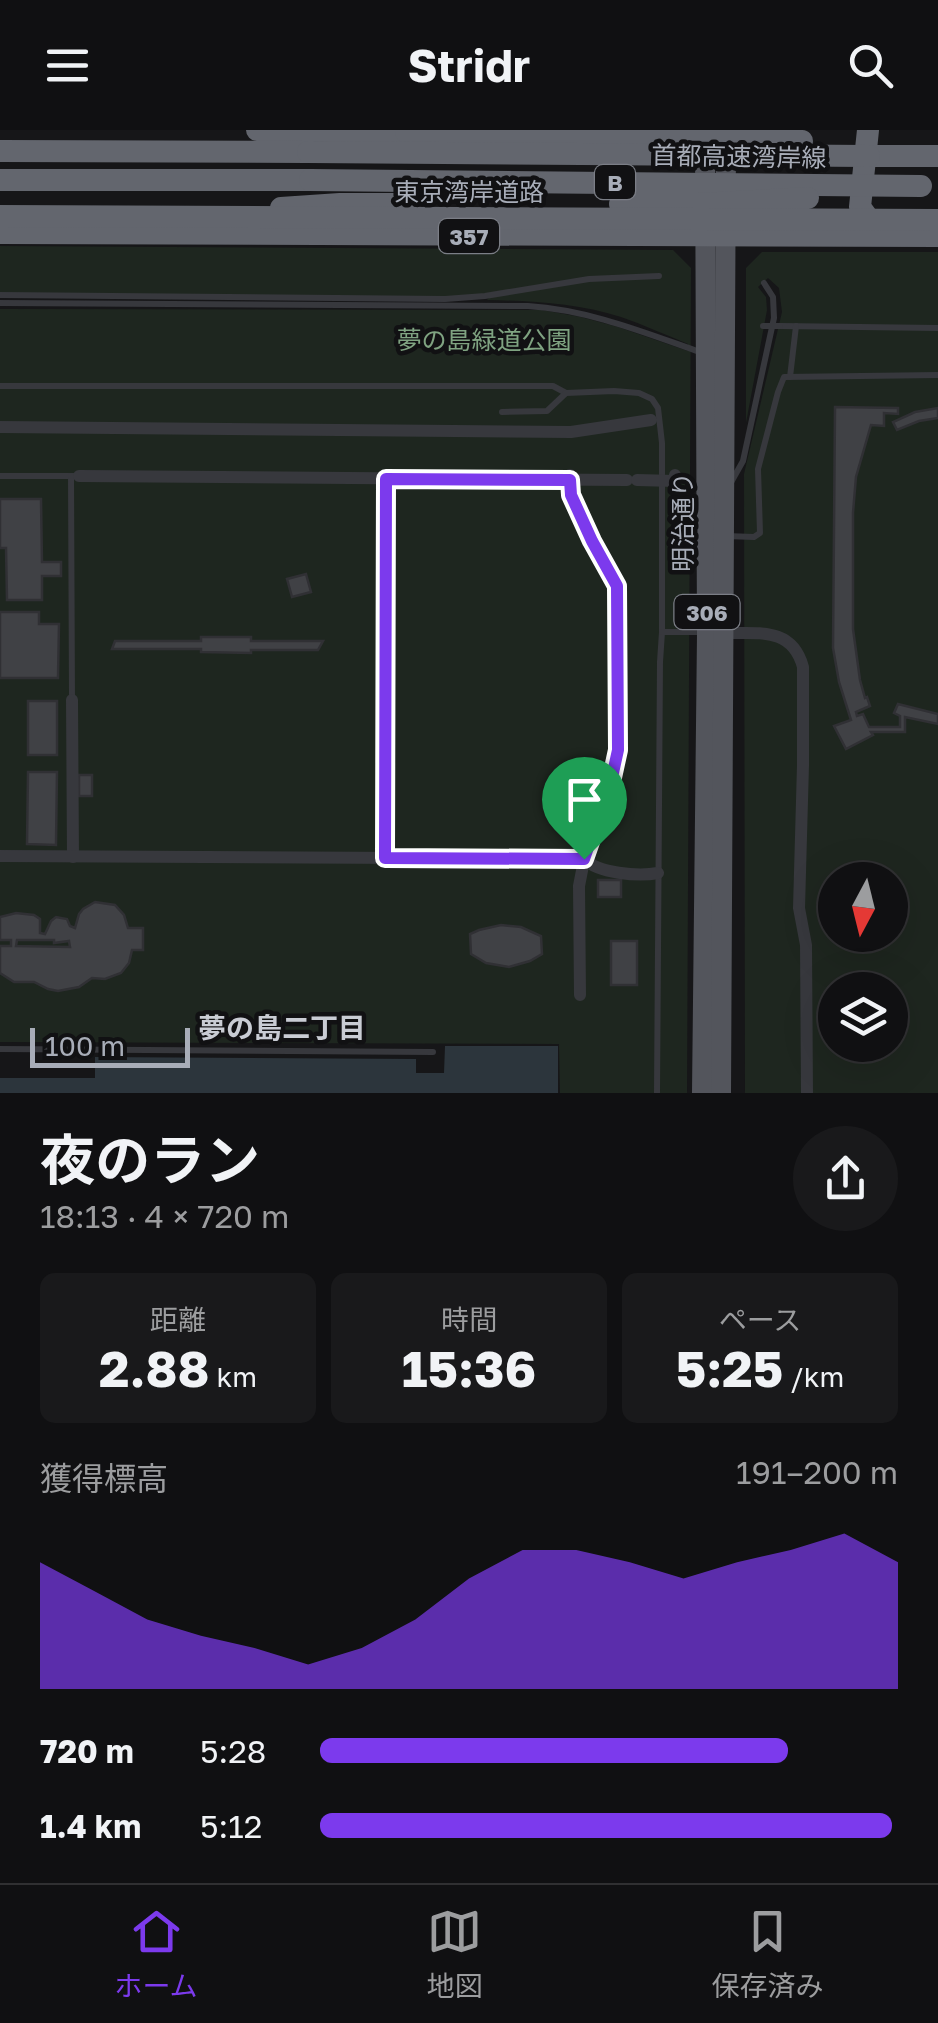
<!DOCTYPE html>
<html lang="ja">
<head>
<meta charset="utf-8">
<style>
  :root { --surface:#101012; --page:#19191b; --text:#f1f3f6; --muted:#9c9d9f; --line:#303032; --accent:#7c3aed }
  body { margin:0; font-family:"Golos Text","Noto Sans JP",sans-serif; background:var(--page); color:var(--text); height:100vh; display:flex; flex-direction:column; font-size:38px; white-space:nowrap }
  * { box-sizing:border-box; margin:0 }
  p { font-size:32px; color:var(--muted) }
  .icon { flex:none; width:55px; height:55px; fill:none; stroke:currentColor; stroke-width:2; stroke-linecap:round; stroke-linejoin:round }
  .map { position:relative; height:963px; overflow:hidden }
  .panel { display:flex; flex-direction:column; background:var(--surface); flex:1 }
  .panel>* { flex:none }
  .needle { width:65px; rotate:187deg }
  .buttons { position:absolute; left:818px; top:732px; display:grid; gap:20px }
  .buttons a { display:grid; place-items:center; width:90px; height:90px; border-radius:50%; background:var(--surface); box-shadow:0 10px 40px #0002,0 0 0 2px var(--line); font-size:50px }
  .scale { position:absolute; left:30px; bottom:25px; width:160px; box-sizing:border-box; padding-left:10px; border:5px solid #a8adb8; border-top:0; font-size:28px; line-height:35px; white-space:nowrap; color:#a8adb8; -webkit-text-stroke:8px #111113; paint-order:stroke }
  .pin { position:absolute; display:grid; place-items:center; width:85px; height:85px; color:#fff; margin:-102px -42px; border-radius:50% 50% 50% 0; rotate:-45deg; box-shadow:0 0 10px #0007 }
  .pin .icon { rotate:45deg }
  .round { display:grid; place-items:center; flex:none; width:105px; height:105px; border-radius:52px; background:var(--page) }
  .summary { display:flex; align-items:center; justify-content:space-between; height:170px; padding:0 40px }
  h1 { font-size:55px; font-weight:700; line-height:75px }
  .stats { display:grid; grid-template-columns:repeat(3,1fr); gap:15px; height:170px; padding:10px 40px }
  .stats div { display:grid; align-content:center; border-radius:15px; background:var(--page); text-align:center }
  .stats b { font-size:50px; font-weight:700 }
  .stats small { font-size:28px; font-weight:400 }
  .stats p { font-size:28px }
  .chart { height:280px; padding:20px 40px }
  .chart p { display:flex; justify-content:space-between }
  .chart svg { width:100%; height:180px; margin-top:10px; fill:var(--accent); opacity:.7 }
  ul { padding:0 40px; list-style:none; font-size:32px }
  li { display:grid; grid-template-columns:160px 120px 1fr; align-items:center; height:75px }
  li i { height:25px; border-radius:12px; background:var(--accent) }
  header { display:flex; justify-content:space-between; align-items:center; height:130px; padding:0 40px; background:var(--surface); font-size:45px; font-weight:700 }
  .menu { display:flex; justify-content:space-around; align-items:center; height:140px; border-top:2px solid var(--line); background:var(--surface); font-size:28px; color:var(--muted) }
  .menu a { display:grid; justify-items:center; gap:5px }
  .menu .on { color:var(--accent) }
  .map>svg:first-child { display:block }
  .green { fill:#1e261f; fill-rule:evenodd }
  .water { fill:#2c353c }
  .building { fill:#404145; stroke:#303034; stroke-width:2.5; fill-rule:evenodd }
  .lines { fill:none; stroke-linecap:round; stroke-linejoin:round }
  .lane { stroke:#37383d; stroke-width:6 }
  .street { stroke:#37383d; stroke-width:12 }
  .primary { stroke:#53555c; stroke-width:20 }
  .highway { stroke:#63666e; stroke-width:22 }
  .lane-bridge { stroke:#37383d; stroke-width:6 }
  .street-bridge { stroke:#37383d; stroke-width:12 }
  .highway-bridge { stroke:#63666e; stroke-width:22 }
  .route-casing { stroke:#fff; stroke-width:20 }
  .route { stroke:#7c3aed; stroke-width:12 }
  .labels { text-anchor:middle; dominant-baseline:central; stroke-width:9; stroke-linejoin:round; paint-order:stroke }
  .shield { fill:#111113; stroke:#7b7e86; stroke-width:2.5 }
  .shield-label { font-size:22px; font-weight:bold; fill:#a8adb8 }
  .street-label { font-size:25px; fill:#a8adb8; stroke:#111113 }
  .park-label { font-size:25px; fill:#7fa381; stroke:#111113 }
  .neighbourhood-label { font-size:28px; font-weight:bold; fill:#c9ccd4; stroke:#111113 }
</style>
</head>
<body>
<header><svg class="icon" aria-label="menu" viewBox="0 0 24 24"><path d="M4 6h16M4 12h16M4 18h16"/></svg>Stridr<svg class="icon" aria-label="search" viewBox="0 0 24 24"><circle cx="10" cy="10" r="6"/><path d="M15 15l6 6"/></svg></header>
<div class="map">
<svg width="938" height="963" viewBox="0 0 938 963">
  <rect width="100%" height="100%" fill="#161618"/>
  <g class="green">
    <path d="M 0,116 L 673,120 L 691,138 L 687,963 L 560,963 L 559,914 L 0,912 L 0,179 L 542,180 L 581,187 L 618,197 L 688,221 L 688,214 C 666,205 644,195 621,187 C 577,173 532,171 487,170 L 489,168 L 0,163 Z"/>
    <path d="M 762,122 L 938,122 L 938,963 L 745,963 L 744,344 L 782,182 L 779,158 L 768,148 L 758,157 L 766,167 L 767,180 L 746,293 L 746,138 ZM 835,750 L 890,750 L 890,805 L 835,805 ZM 835,860 L 890,860 L 890,915 L 835,915 Z"/>
  </g>
  <polygon class="water" points="445,916 558,916 558,963 0,963 0,948 95,948 95,927 416,929 416,943 444,943"/>
  <g class="building">
    <polygon points="835,277 898,278 898,284 884,283 884,296 871,295 856,347 853,383 853,499 860,550 865,568 867,567 870,576 856,582 857,586 863,584 869,597 900,597 900,586 894,583 898,574 938,584 938,594 905,587 905,602 871,602 873,605 846,619 834,596 851,590 839,552 833,518"/>
    <polygon points="938,278 938,288 919,291 897,300 893,292 915,282"/>
    <polygon points="0,369 41,369 42,432 61,432 61,446 42,446 42,470 7,470 6,418 0,418"/>
    <polygon points="306,444 311,462 292,467 287,449"/>
    <polygon points="0,482 39,482 39,494 59,494 58,548 0,548"/>
    <polygon points="201,507 251,507 251,511 323,511 318,520 251,520 251,523 201,522 201,519 112,519 115,511 201,511"/>
    <rect x="28" y="571" width="29" height="54"/>
    <polygon points="28,642 57,642 56,715 27,714"/>
    <rect x="79" y="645" width="13" height="21"/>
    <rect x="598" y="750" width="23" height="17"/>
    <path d="M 95,772 L 115,775 L 124,785 L 128,798 L 143,798 L 143,820 L 132,820 L 129,833 L 121,843 L 105,849 L 92,848 L 79,857 L 58,861 L 48,859 L 34,852 L 14,852 L 0,843 L 0,816 L 11,816 L 11,810 L 0,810 L 0,787 L 16,783 L 34,785 L 40,789 L 40,803 L 45,804 L 51,791 L 56,787 L 67,789 L 70,796 L 75,798 L 79,784 L 83,779 ZM 17,810 L 54,810 L 54,813 L 69,811 L 70,817 L 16,816 Z"/>
    <polygon points="501,795 521,797 541,806 542,824 530,831 509,837 486,833 471,824 470,804 479,800"/>
    <rect x="611" y="811" width="26" height="44"/>
  </g>
  <g class="lines">
    <g class="lane">
      <polyline points="0,165 445,169 485,166 589,149 659,146"/>
      <path d="M 0,173 L 528,176 C 589,180 643,202 700,222"/>
      <polyline points="780,196 938,198"/>
      <polyline points="790,247 796,196"/>
      <polyline points="0,256 553,256 566,263"/>
      <polyline points="502,282 547,281 566,263 614,261 639,263 652,269 658,278 662,313 662,502 660,532 657,963"/>
      <polyline points="0,346 74,346"/>
      <polyline points="71,346 72,569"/>
      <polyline points="729,356 743,331 774,188 773,167 764,153"/>
      <polyline points="726,406 754,407 760,403 758,339 778,262 784,247 938,245"/>
      <polyline points="662,502 701,502"/>
      <polyline points="0,919 433,922"/>
    </g>
    <g class="street">
      <polyline points="0,297 571,302 651,290"/>
      <polyline points="570,345 571,365 592,411 617,456 618,620 611,652 587,715 579,756 580,865"/>
      <polyline points="79,346 627,350"/>
      <path d="M 724,503 C 757,504 792,496 803,537 L 803,635 L 799,778 L 806,815 L 807,963"/>
      <polyline points="72,570 73,727"/>
      <path d="M 0,726 L 584,729 C 598,743 638,747 658,743"/>
      <polyline points="385,728 386,349"/>
    </g>
    <g class="primary">
      <polyline points="702,963 707,503 705,10"/>
      <polyline points="721,963 726,12"/>
    </g>
    <g class="highway">
      <polyline points="257,0 406,2"/>
      <polyline points="868,0 860,77 868,88 885,95"/>
      <polyline points="0,21 308,22"/>
      <polyline points="869,26 938,26"/>
      <polyline points="0,50 310,50"/>
      <polyline points="281,78 340,74 403,74"/>
      <polyline points="0,103 938,106"/>
    </g>
    <polyline class="lane-bridge" points="763,196 780,196"/>
    <polyline class="street-bridge" points="637,350 675,351 675,345"/>
    <g class="highway-bridge">
      <polyline points="406,2 647,4 802,11"/>
      <polyline points="308,22 869,26"/>
      <polyline points="310,50 921,56"/>
      <polyline points="620,74 699,74 808,68"/>
      <polyline points="0,86 938,90"/>
    </g>
  </g>
  <g class="lines">
    <g class="route-casing">
      <polygon id="route" points="386,349 570,350 571,365 592,411 617,456 618,620 611,652 584,729 385,728"/>
    </g>
    <use href="#route" class="route"/>
  </g>
  <g class="labels">
    <g class="shield">
      <rect x="595" y="35" width="40" height="34" rx="8"/>
      <rect x="439" y="89" width="60" height="34" rx="8"/>
      <rect x="674.5" y="465" width="65" height="34" rx="8"/>
    </g>
    <g class="shield-label">
      <text x="615" y="52">B</text>
      <text x="469" y="106">357</text>
      <text x="707" y="482">306</text>
    </g>
    <g class="street-label">
      <text transform="translate(739 26) rotate(1)">首都高速湾岸線</text>
      <text x="469" y="61">東京湾岸道路</text>
      <text transform="translate(682 392) rotate(-90)">明治通り</text>
    </g>
    <g class="park-label">
      <text x="484" y="209">夢の島緑道公園</text>
    </g>
    <g class="neighbourhood-label">
      <text x="282" y="897">夢の島二丁目</text>
    </g>
  </g>
</svg>
<div class="buttons">
<a><svg class="needle" viewBox="-14 -14 28 28"><path d="M0-13l5 13h-10z" fill="#e53935"/><path d="M0 13l5-13h-10z" fill="#9c9d9f"/></svg></a>
<a><svg class="icon" aria-label="layers" viewBox="0 0 24 24"><path d="M12 4l9 5-9 5-9-5zM3 14l9 5 9-5"/></svg></a>
</div>
<div class="scale">100 m</div>
<div class="pin" style="left:584px;top:729px;background:#1e9e55"><svg class="icon" aria-label="arrive" viewBox="0 0 24 24"><path d="M6 21V4h12l-3 4 3 4H6"/></svg></div>
</div>
<section class="panel">
<div class="summary"><div><h1>夜のラン</h1><p>18:13 · 4 × 720 m</p></div><a class="round"><svg class="icon" aria-label="share" viewBox="0 0 24 24"><path d="M12 15V3M7 8l5-5 5 5M5 13v7h14v-7"/></svg></a></div>
<div class="stats">
<div><p>距離</p><b>2.88<small> km</small></b></div>
<div><p>時間</p><b>15:36</b></div>
<div><p>ペース</p><b>5:25<small> /km</small></b></div>
</div>
<div class="chart"><p><span>獲得標高</span>191–200 m</p>
<svg viewBox="0 0 160 44" preserveAspectRatio="none"><path d="M0 44V13L10 20L20 27L30 31L40 34L50 38L60 34L70 27L80 17L90 10L100 10L110 13L120 17L130 13L140 10L150 6L160 13V44z"/></svg>
</div>
<ul>
<li><b>720 m</b>5:28<i style="width:81%"></i></li>
<li><b>1.4 km</b>5:12<i style="width:99%"></i></li>
</ul>
</section>
<nav class="menu">
<a class="on"><svg class="icon" aria-label="home" viewBox="0 0 24 24"><path d="M3 11l9-7 9 7M6 9v11h12V9"/></svg>ホーム</a>
<a><svg class="icon" aria-label="map" viewBox="0 0 24 24"><path d="M3 6l6-2 6 2 6-2v14l-6 2-6-2-6 2zM9 4v14M15 6v14"/></svg>地図</a>
<a><svg class="icon" aria-label="saved" viewBox="0 0 24 24"><path d="M7 4h10v16l-5-4-5 4z"/></svg>保存済み</a>
</nav>
</body>
</html>
